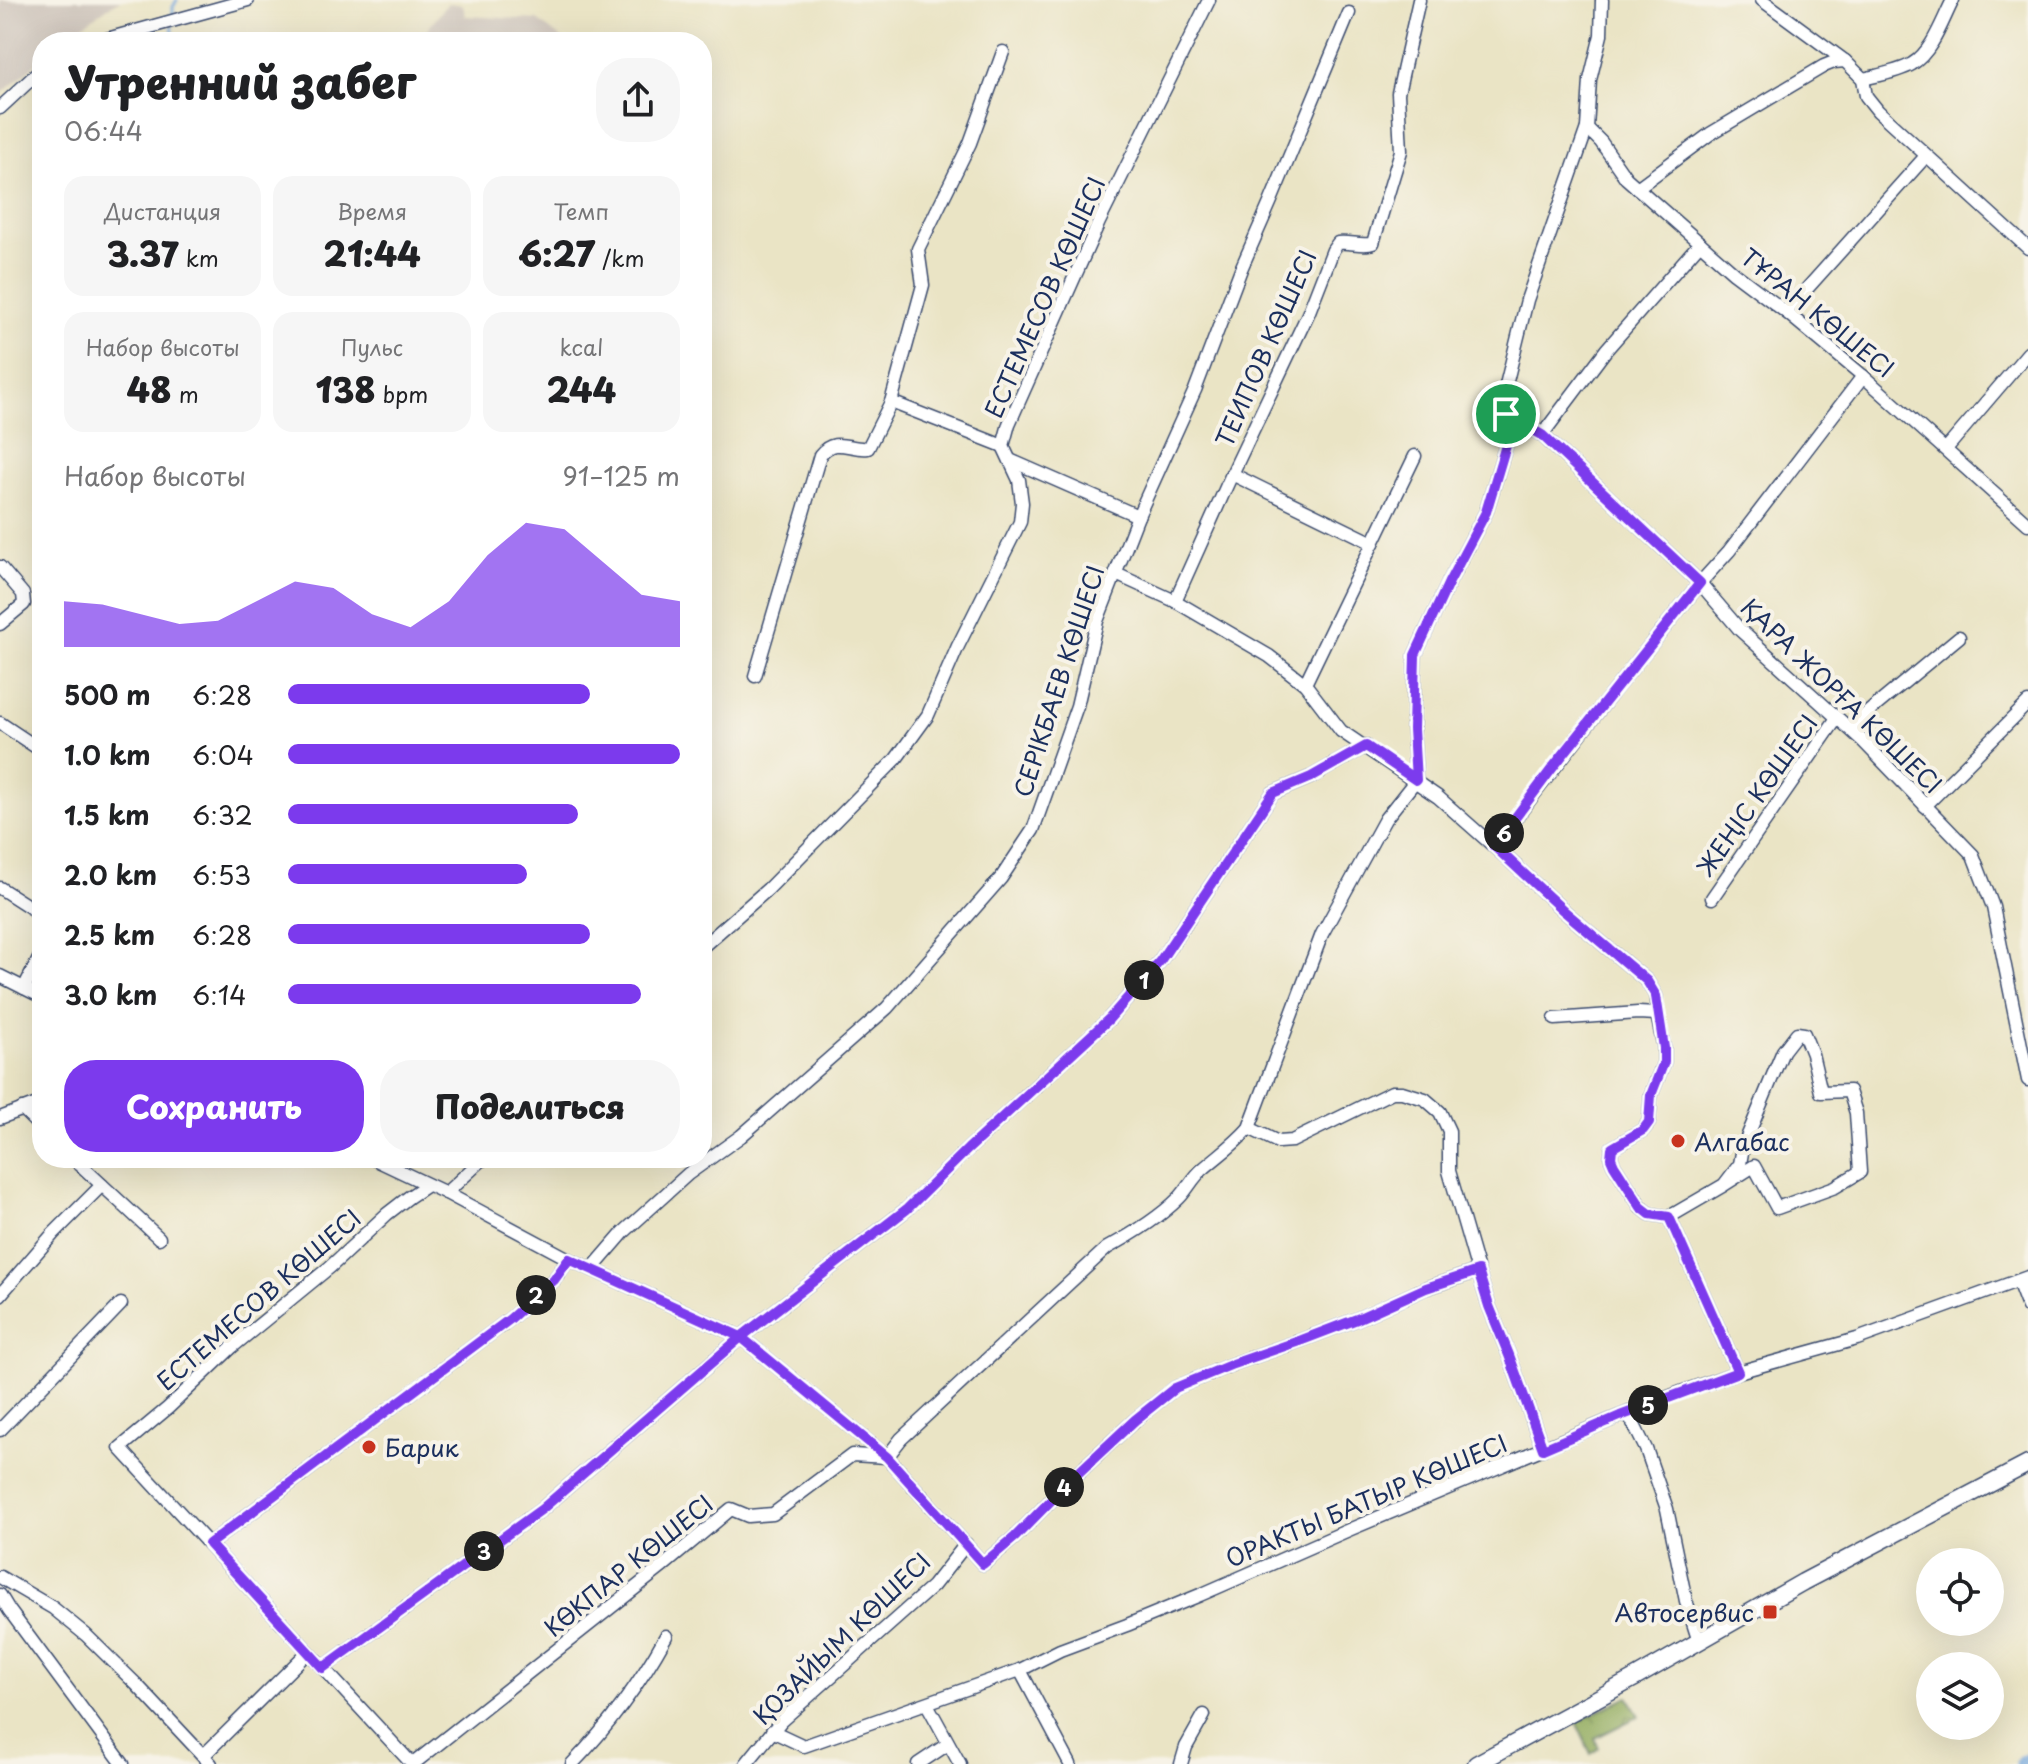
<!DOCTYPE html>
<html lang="ru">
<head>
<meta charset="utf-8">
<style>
  :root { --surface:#fff; --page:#f6f6f6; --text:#202124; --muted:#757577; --accent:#7c3aed }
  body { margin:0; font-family:"Playpen Sans",sans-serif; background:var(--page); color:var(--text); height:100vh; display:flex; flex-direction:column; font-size:30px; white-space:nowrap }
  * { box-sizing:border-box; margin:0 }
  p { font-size:26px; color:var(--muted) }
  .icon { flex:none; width:44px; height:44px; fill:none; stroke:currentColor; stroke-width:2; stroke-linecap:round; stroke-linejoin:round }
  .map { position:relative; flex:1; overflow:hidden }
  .details { position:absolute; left:32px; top:32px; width:680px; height:1136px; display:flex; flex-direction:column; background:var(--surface); border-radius:32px; box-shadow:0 8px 32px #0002 }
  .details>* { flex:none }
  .buttons { position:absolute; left:1916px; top:1548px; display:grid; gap:16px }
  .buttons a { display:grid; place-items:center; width:88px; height:88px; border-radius:50%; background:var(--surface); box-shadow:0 8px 32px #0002; font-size:40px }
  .pin { position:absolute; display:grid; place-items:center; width:68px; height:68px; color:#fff; margin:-34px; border:4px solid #fff; border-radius:50%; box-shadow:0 2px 8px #0007 }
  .km { position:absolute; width:40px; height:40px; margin:-20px; border-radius:50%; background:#222; color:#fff; font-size:22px; line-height:40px; text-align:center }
  .round { display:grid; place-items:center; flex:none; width:84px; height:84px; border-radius:32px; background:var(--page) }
  .headline { display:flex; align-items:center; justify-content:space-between; height:136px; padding:0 32px }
  h1 { font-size:44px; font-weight:800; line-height:60px }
  .stats { display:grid; grid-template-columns:repeat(3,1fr); gap:12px; height:136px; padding:8px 32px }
  .stats div { display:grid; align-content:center; border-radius:20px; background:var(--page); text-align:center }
  .stats b { font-size:34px; font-weight:800 }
  .stats small { font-size:22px; font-weight:400 }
  .stats p { font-size:22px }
  .chart { height:224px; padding:16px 32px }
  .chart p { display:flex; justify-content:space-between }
  .chart svg { width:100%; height:144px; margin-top:8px; fill:var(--accent); opacity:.7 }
  .primary-button { display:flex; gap:16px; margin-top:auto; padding:16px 32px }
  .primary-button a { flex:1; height:92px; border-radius:32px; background:var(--accent); color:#fff; font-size:32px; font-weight:800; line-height:92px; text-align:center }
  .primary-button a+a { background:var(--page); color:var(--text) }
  ul { padding:0 32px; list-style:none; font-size:26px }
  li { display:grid; grid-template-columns:128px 96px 1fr; align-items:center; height:60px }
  li i { height:20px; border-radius:10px; background:var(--accent) }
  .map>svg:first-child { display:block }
  .industrial { fill:#ccc2b9 }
  .forest { fill:url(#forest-crowns); stroke:#566c5d; stroke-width:2 }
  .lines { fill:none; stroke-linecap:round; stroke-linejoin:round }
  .stream { stroke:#6da3db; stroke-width:3 }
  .river { stroke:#6da3db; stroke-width:18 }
  .street-casing { stroke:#3a4a6d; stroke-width:15 }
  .secondary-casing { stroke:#3a4a6d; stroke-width:19 }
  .street { stroke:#fff; stroke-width:12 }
  .secondary { stroke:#fff; stroke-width:16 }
  .route-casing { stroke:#fff; stroke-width:16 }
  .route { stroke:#7c3aed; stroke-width:10 }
  .poi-dot { fill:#c8321e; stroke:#f7f3e8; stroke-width:3 }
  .labels { text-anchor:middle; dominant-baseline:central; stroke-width:8; stroke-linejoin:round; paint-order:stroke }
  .street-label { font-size:24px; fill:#1b2f5e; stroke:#f7f3e8 }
  .poi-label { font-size:24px; fill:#1b2f5e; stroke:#f7f3e8; text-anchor:start }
</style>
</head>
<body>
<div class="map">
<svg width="2028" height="1764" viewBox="0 0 2028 1764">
  <defs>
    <pattern id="forest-crowns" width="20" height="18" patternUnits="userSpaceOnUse" patternTransform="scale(2)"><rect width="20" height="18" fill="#90aa5c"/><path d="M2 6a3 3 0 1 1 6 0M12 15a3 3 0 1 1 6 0" fill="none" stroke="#758b4f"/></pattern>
  </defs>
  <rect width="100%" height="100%" fill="#f7f3e8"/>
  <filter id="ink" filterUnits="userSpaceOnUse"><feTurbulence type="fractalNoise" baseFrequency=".0125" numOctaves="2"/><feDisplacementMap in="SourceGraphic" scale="16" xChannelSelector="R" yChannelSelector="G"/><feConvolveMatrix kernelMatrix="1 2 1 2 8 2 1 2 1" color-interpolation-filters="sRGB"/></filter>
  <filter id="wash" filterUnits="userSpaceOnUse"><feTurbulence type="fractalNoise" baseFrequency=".006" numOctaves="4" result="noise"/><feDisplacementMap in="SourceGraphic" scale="32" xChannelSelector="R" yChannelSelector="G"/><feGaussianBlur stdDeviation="1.8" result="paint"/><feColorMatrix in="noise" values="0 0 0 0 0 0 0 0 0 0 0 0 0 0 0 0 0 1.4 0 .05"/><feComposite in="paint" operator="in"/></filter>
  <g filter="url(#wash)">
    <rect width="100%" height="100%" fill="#eae4c5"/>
    <g class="industrial">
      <polygon points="0,0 121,0 108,7 60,42 42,42 42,58 0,95"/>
      <polygon points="448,3 463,5 465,16 537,20 566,42 418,42"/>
    </g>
    <polygon class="forest" points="1628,1696 1639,1716 1595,1738 1599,1748 1591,1754 1576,1722"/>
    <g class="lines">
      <g class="stream">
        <polyline points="173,19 173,7 177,0"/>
        <polyline points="172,26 175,42"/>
      </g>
      <polyline class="river" points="2024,1764 2028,1762"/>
    </g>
  </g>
  <g filter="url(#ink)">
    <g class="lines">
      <g class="street-casing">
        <g id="street">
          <polyline points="1762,0 1845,61 1863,79 1866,96 1878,111 2028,248"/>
          <polyline points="96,42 248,0"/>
          <path d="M 1863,79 C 1879,75 1898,72 1912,64 C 1933,51 1942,21 1953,0"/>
          <polyline points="0,108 42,69"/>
          <polyline points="1587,128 1601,142 1626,178 1734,273 1786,312 1863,376 2028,524"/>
          <polyline points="1637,188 1710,134 1824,66 1834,62 1845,61"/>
          <polyline points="1786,312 1926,156"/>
          <polyline points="891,402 1003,446"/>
          <polyline points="1506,414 1542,435 1700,583 1740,630 1863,741 1973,855 1993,907 2028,1080"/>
          <polyline points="1542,435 1606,350 1700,243"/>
          <polyline points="1946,449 2028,353"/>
          <polyline points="1010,460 1138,516"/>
          <polyline points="1232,474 1373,543"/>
          <polyline points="0,567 23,594 24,604 0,624"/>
          <polyline points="1116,574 1175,601 1269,656 1305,684 1341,731 1438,797 1507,858 1564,911 1647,981 1656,996 1657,1014 1638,1013 1555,1019"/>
          <path d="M 1175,601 L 1232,474 L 1308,314 L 1333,250 L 1338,243 C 1349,241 1363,247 1373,243 L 1401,151 L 1398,93 L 1419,0"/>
          <path d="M 755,676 L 820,455 C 835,436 849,450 868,448 L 891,402 L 923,285 L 918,249 L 970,143 L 1003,52"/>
          <polyline points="1305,684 1415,456"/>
          <polyline points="0,723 42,751"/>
          <polyline points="1849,728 1959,637"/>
          <polyline points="1925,806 2028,703"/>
          <polyline points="1494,846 1613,692 1700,583 1729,551 1863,376"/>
          <polyline points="0,888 42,915"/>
          <polyline points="1712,898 1837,718"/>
          <polyline points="702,947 768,889 896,759 928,715 958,646 1020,522 1022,503 1019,480 1003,446 1009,424 1099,222 1209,0"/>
          <polyline points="0,976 42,997"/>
          <polyline points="24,988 42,953"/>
          <polyline points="1657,1014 1664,1048 1664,1062 1651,1095 1649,1122 1643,1130 1612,1148 1611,1158 1614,1165 1641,1207 1650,1214 1669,1217 1724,1185 1740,1164 1743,1147 1783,1051 1797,1033 1804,1034 1812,1054 1821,1092 1849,1091 1856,1113 1860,1172 1835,1187 1777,1208 1754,1166 1724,1185"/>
          <polyline points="22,1109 42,1129"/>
          <polyline points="0,1118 42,1102"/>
          <polyline points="1249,1128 1278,1142 1292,1141 1392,1092 1402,1092 1425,1099 1440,1112 1449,1131 1449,1171 1478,1271 1489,1306 1509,1355 1543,1449"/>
          <polyline points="73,1158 159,1238"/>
          <polyline points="372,1158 446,1193 569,1259 741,1337 887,1457 983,1564 1015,1537 1076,1475 1135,1420 1175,1388 1233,1364 1302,1340 1357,1319 1426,1288 1478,1271"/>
          <polyline points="446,1193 484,1158"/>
          <polyline points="1669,1217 1738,1372"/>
          <polyline points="592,1269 624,1232 688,1174 741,1136 887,1008 1001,878 1033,830 1077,706 1097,621 1138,516 1195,390 1241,269 1270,203 1349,13"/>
          <polyline points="2018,1281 2028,1307"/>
          <polyline points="0,1295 53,1234 102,1185"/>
          <polyline points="1628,1413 1646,1449 1667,1509 1686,1601 1699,1642"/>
          <polyline points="0,1430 121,1304"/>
          <path d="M 887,1457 L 901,1439 L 1107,1248 C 1133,1234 1158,1219 1179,1198 C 1188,1189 1193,1177 1203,1169 C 1219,1155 1234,1145 1249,1128 L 1322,934 L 1385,819 L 1416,780 L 1413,729 L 1415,655 L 1449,582 L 1486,512 L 1507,442 L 1506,385 L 1527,300 L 1587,128 L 1590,80 L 1601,35 L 1602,0"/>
          <polyline points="209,1544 510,1319 554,1280 569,1259"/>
          <polyline points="0,1577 53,1608 86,1635 136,1684 211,1764"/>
          <polyline points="0,1595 9,1610 123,1764"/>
          <polyline points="323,1668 542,1509 741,1337 907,1209 968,1149 1109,1019 1160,961 1273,793 1311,777 1366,746"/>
          <polyline points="1020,1670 1070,1764"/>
          <polyline points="927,1704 960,1764"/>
          <polyline points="772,1731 804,1746 1020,1670 1060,1650 1127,1625 1200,1595 1351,1529 1620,1416 1684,1391 1738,1372 1857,1339 2028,1277"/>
          <polyline points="204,1755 308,1652"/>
          <polyline points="412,1764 120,1448 168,1408 232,1347 330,1267 387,1214 409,1197 427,1185"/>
          <polyline points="413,1764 663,1566 731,1509 748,1516 773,1514 852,1455 887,1457"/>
          <path d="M 572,1764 C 609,1726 640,1683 666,1636"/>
          <polyline points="746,1764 781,1721 933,1586 966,1544"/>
          <polyline points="918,1764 948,1744"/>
          <polyline points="1181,1764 1186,1747 1204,1715"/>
        </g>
      </g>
      <g class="secondary-casing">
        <polyline id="secondary" points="1476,1764 1633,1679 1803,1582 2028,1464"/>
      </g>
      <use href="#street" class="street"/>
      <use href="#secondary" class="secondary"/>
    </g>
  </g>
  <g class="lines" filter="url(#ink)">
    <g class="route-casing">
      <polyline id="route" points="1506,414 1507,442 1486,512 1449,582 1415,655 1413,729 1416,780 1366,746 1311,777 1273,793 1160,961 1109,1019 968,1149 907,1209 741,1337 569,1259 554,1280 510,1319 209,1544 323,1668 542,1509 741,1337 887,1457 983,1564 1015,1537 1076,1475 1135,1420 1175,1388 1233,1364 1302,1340 1357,1319 1426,1288 1478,1271 1489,1306 1509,1355 1543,1449 1620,1416 1738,1372 1669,1217 1650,1214 1641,1207 1614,1165 1611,1158 1612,1148 1643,1130 1649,1122 1651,1095 1664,1062 1664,1048 1656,996 1647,981 1564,911 1494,846 1554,766 1700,583 1542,435 1506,414"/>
    </g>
    <use href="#route" class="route"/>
  </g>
  <g class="poi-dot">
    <circle cx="1678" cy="1141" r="8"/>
    <circle cx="369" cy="1447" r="8"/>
    <rect x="1762" y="1604" width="16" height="16" rx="4"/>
  </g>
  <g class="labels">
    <g class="street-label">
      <text transform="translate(1044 297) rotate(-66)">ЕСТЕМЕСОВ КӨШЕСІ</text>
      <text transform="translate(1818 312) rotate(39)">ТҰРАН КӨШЕСІ</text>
      <text transform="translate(1265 348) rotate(-66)">ТЕИПОВ КӨШЕСІ</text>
      <text transform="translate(1058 681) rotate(-72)">СЕРІКБАЕВ КӨШЕСІ</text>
      <text transform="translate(1842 695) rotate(44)">ҚАРА ЖОРҒА КӨШЕСІ</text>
      <text transform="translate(1756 795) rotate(-55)">ЖЕҢІС КӨШЕСІ</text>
      <text transform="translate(258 1299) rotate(-41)">ЕСТЕМЕСОВ КӨШЕСІ</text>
      <text transform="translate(1366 1500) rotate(-23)">ОРАКТЫ БАТЫР КӨШЕСІ</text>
      <text transform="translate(628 1565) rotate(-39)">КӨКПАР КӨШЕСІ</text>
      <text transform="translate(841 1638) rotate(-44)">ҚОЗАЙЫМ КӨШЕСІ</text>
    </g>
    <g class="poi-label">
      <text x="1694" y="1141">Алгабас</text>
      <text x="385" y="1447">Барик</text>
      <text x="1754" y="1612" text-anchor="end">Автосервис</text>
    </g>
  </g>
</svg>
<div class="buttons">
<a><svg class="icon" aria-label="locate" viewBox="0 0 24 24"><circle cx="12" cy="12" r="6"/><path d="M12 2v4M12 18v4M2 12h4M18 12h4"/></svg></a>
<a><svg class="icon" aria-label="layers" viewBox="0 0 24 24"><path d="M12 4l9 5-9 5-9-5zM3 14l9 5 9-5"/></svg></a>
</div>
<div class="pin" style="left:1506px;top:414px;background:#1e9e55"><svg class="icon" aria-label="arrive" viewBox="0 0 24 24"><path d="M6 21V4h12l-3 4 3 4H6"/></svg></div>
<b class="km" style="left:1144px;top:980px">1</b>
<b class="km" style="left:536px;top:1295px">2</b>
<b class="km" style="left:484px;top:1551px">3</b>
<b class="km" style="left:1064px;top:1487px">4</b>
<b class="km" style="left:1648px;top:1405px">5</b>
<b class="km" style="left:1504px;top:833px">6</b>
<section class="details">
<div class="headline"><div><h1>Утренний забег</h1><p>06:44</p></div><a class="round"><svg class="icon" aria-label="share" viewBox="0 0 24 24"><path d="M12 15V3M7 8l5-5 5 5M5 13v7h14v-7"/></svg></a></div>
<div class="stats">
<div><p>Дистанция</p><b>3.37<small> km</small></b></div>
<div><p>Время</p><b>21:44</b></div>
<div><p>Темп</p><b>6:27<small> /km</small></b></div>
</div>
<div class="stats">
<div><p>Набор высоты</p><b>48<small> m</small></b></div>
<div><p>Пульс</p><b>138<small> bpm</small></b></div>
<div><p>kcal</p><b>244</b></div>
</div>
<div class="chart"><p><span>Набор высоты</span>91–125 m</p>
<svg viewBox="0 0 160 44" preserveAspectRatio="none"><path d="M0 44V30L10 31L20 34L30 37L40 36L50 30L60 24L70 26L80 34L90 38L100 30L110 16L120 6L130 8L140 18L150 28L160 30V44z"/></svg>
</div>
<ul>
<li><b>500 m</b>6:28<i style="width:77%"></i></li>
<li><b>1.0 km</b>6:04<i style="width:100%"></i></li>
<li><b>1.5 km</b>6:32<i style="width:74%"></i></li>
<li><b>2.0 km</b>6:53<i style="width:61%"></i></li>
<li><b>2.5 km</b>6:28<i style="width:77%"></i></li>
<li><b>3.0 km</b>6:14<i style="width:90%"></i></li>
</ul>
<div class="primary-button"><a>Сохранить</a><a>Поделиться</a></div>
</section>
</div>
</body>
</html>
